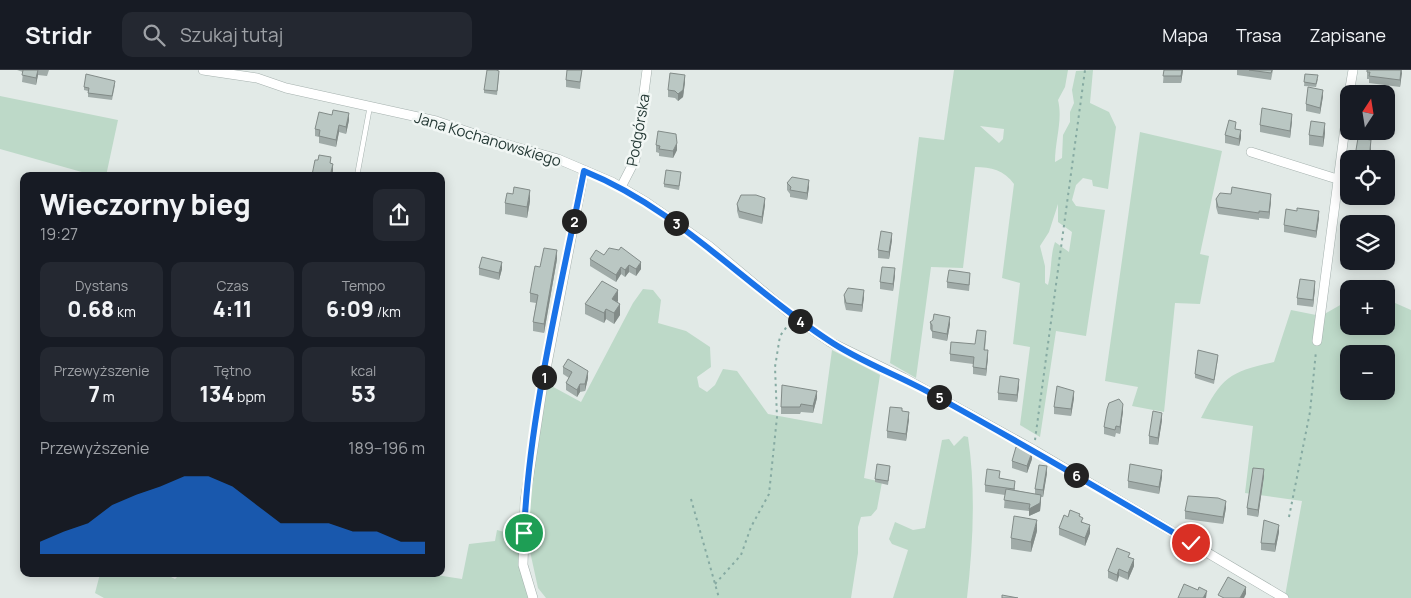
<!DOCTYPE html>
<html lang="pl">
<head>
<meta charset="utf-8">
<style>
  :root { --surface:#171b24; --page:#242831; --text:#f1f3f6; --muted:#9ea1a6; --line:#363941; --accent:#1a73e8 }
  body { margin:0; font-family:Manrope,sans-serif; background:var(--page); color:var(--text); height:100vh; display:flex; flex-direction:column; font-size:19px; white-space:nowrap }
  * { box-sizing:border-box; margin:0 }
  p { font-size:16px; color:var(--muted) }
  .icon { flex:none; width:28px; height:28px; fill:none; stroke:currentColor; stroke-width:2; stroke-linecap:round; stroke-linejoin:round }
  .map { position:relative; flex:1; overflow:hidden }
  .details { position:absolute; left:20px; top:102px; width:425px; height:405px; display:flex; flex-direction:column; background:var(--surface); border-radius:10px; box-shadow:0 2px 12px #0003 }
  .details>* { flex:none }
  .needle { width:32px; rotate:12deg }
  .buttons { position:absolute; left:1340px; top:15px; display:grid; gap:10px }
  .buttons a { display:grid; place-items:center; width:55px; height:55px; border-radius:10px; background:var(--surface); box-shadow:0 2px 12px #0003; font-size:25px }
  .pin { position:absolute; display:grid; place-items:center; width:42px; height:42px; color:#fff; margin:-21px; border:2px solid #fff; border-radius:50%; box-shadow:0 1px 5px #0007 }
  .km { position:absolute; width:25px; height:25px; margin:-12px; border-radius:50%; background:#222; color:#fff; font-size:14px; line-height:25px; text-align:center }
  .round { display:grid; place-items:center; flex:none; width:52px; height:52px; border-radius:10px; background:var(--page) }
  .summary { display:flex; align-items:center; justify-content:space-between; height:85px; padding:0 20px }
  h1 { font-size:28px; font-weight:800; line-height:38px }
  .stats { display:grid; grid-template-columns:repeat(3,1fr); gap:8px; height:85px; padding:5px 20px }
  .stats div { display:grid; align-content:center; border-radius:10px; background:var(--page); text-align:center }
  .stats b { font-size:21px; font-weight:800 }
  .stats small { font-size:14px; font-weight:400 }
  .stats p { font-size:14px }
  .chart { height:140px; padding:10px 20px }
  .chart p { display:flex; justify-content:space-between }
  .chart svg { width:100%; height:90px; margin-top:5px; fill:var(--accent); opacity:.7 }
  header { display:flex; align-items:center; gap:30px; box-sizing:border-box; height:70px; padding:0 25px; background:var(--surface); border-bottom:1px solid var(--line) }
  header strong { font-size:24px }
  nav { display:flex; gap:28px; margin-inline-start:auto; font-size:18px }
  .search { width:350px; height:45px; background:var(--page); display:flex; align-items:center; gap:12px; box-sizing:border-box; padding:0 18px; border-radius:10px; color:var(--muted); font-size:19px }
  .map>svg:first-child { display:block }
  .green { fill:#bdd9c8; fill-rule:evenodd }
  .lines { fill:none; stroke-linecap:round; stroke-linejoin:round }
  .service-casing { stroke:#a5b1ae; stroke-width:5.5 }
  .minor-casing { stroke:#a5b1ae; stroke-width:10 }
  .path { stroke:#86aaa2; stroke-width:2; stroke-dasharray:2.5 4; stroke-linecap:butt }
  .service { stroke:#fff; stroke-width:4.5 }
  .minor { stroke:#fff; stroke-width:9 }
  .wall { fill:#a0aba8 }
  .shaded-wall { fill:#828b88 }
  .building { fill:#bac7c3; stroke:#828b88 }
  .route-casing { stroke:#fff; stroke-width:10 }
  .route { stroke:#1a73e8; stroke-width:6 }
  .labels { text-anchor:middle; dominant-baseline:central; stroke-width:5; stroke-linejoin:round; paint-order:stroke }
  .street-label { font-size:15px; fill:#243935; stroke:#f2f7f5 }
</style>
</head>
<body>
<header>
<strong>Stridr</strong>
<div class="search"><svg class="icon" aria-label="search" viewBox="0 0 24 24"><circle cx="10" cy="10" r="6"/><path d="M15 15l6 6"/></svg>Szukaj tutaj</div>
<nav><a>Mapa</a><a>Trasa</a><a>Zapisane</a></nav>
</header>
<div class="map">
<svg width="1411" height="528" viewBox="0 0 1411 528">
  <rect width="100%" height="100%" fill="#e2eae7"/>
  <g class="green">
    <path d="M 954,0 L 1068,0 L 1065,17 L 1058,30 C 1063,50 1055,70 1055,92 L 1062,88 L 1063,65 L 1070,52 L 1070,42 L 1074,33 L 1072,20 L 1076,1 L 1093,0 L 1090,33 L 1109,42 L 1116,57 L 1108,119 L 1093,116 L 1092,110 L 1083,108 L 1076,115 L 1072,130 L 1076,136 L 1105,140 L 1086,266 L 1056,261 L 1040,367 L 1020,355 L 1030,277 L 1013,274 L 1020,213 L 1002,208 L 1014,114 C 1004,100 991,97 975,97 L 963,198 L 931,197 L 916,308 L 890,293 L 919,67 L 944,70 ZM 980,56 L 1004,59 L 1003,69 L 999,73 ZM 1058,134 L 1058,152 L 1072,162 L 1069,182 L 1055,172 C 1050,187 1052,200 1048,215 L 1045,213 L 1045,196 L 1040,176 L 1049,162 Z"/>
    <polygon points="0,26 118,50 106,106 96,106 0,79"/>
    <polygon points="1140,62 1222,81 1200,184 1209,186 1200,234 1175,233 1164,342 1132,336 1138,317 1105,311"/>
    <polygon points="643,219 653,220 661,230 658,253 686,261 710,277 711,297 697,307 699,317 707,322 715,315 723,299 737,301 768,344 822,354 832,280 880,305 864,408 882,412 877,439 871,446 861,447 858,457 858,483 851,528 546,528 538,518 526,463 546,313 581,332 633,233"/>
    <path d="M 1386,229 L 1411,240 L 1411,528 L 1288,528 L 1285,526 L 1302,431 L 1245,423 L 1253,356 L 1201,348 C 1222,307 1229,302 1274,292 L 1291,240 L 1321,246 L 1349,230 L 1349,256 L 1386,256 ZM 1349,284 L 1386,284 L 1386,321 L 1349,321 Z"/>
    <path d="M 964,366 L 968,367 C 976,420 973,475 967,528 L 893,528 L 908,480 L 892,474 L 889,469 L 895,452 L 913,460 L 925,458 L 942,370 L 949,369 L 954,376 Z"/>
    <polygon points="497,460 519,466 519,483 534,528 104,528 95,523 100,504 165,504 175,509 180,504 430,504 462,509 469,474 495,471"/>
  </g>
  <g class="lines">
    <g class="service-casing">
      <polyline id="service" points="357,106 370,36"/>
    </g>
    <g class="minor-casing">
      <g id="minor">
        <polyline points="203,0 257,8 286,18 436,51 498,72 558,89 612,112 646,132 709,176 794,247 830,272 904,308 1034,380 1284,528"/>
        <polyline points="1349,24 1353,0"/>
        <polyline points="1251,82 1337,109"/>
        <polyline points="621,117 635,90 647,0"/>
        <polyline points="1317,271 1349,27"/>
        <polyline points="533,528 523,495 525,431 542,320 584,101"/>
      </g>
    </g>
    <g class="path">
      <polyline points="1035,370 1085,0"/>
      <polyline points="691,429 719,528"/>
      <polyline points="1289,447 1310,342 1316,281"/>
      <polyline points="715,514 741,485 751,457 769,424 777,347 775,297 780,266 788,255"/>
    </g>
    <use href="#service" class="service"/>
    <use href="#minor" class="minor"/>
  </g>
  <g class="wall">
    <polygon points="17,0 49,0 47,6 38,5 36,15 22,12 23,2"/>
    <polygon points="582,0 580,19 566,17 566,10"/>
    <polygon points="1164,0 1183,0 1181,13 1163,13"/>
    <polygon points="1237,0 1273,0 1271,10 1237,5"/>
    <polygon points="1367,0 1402,0 1400,17 1369,13 1369,9 1367,9"/>
    <polygon points="496,1 499,5 497,25 484,23 484,20"/>
    <polygon points="1305,4 1318,9 1316,17 1304,16"/>
    <polygon points="685,12 683,27 678,31 675,28 668,27 668,20"/>
    <polygon points="115,15 112,30 88,27 88,21 84,20 84,17"/>
    <polygon points="1323,26 1320,44 1306,41 1306,34"/>
    <polygon points="349,50 346,64 339,62 336,77 319,73 319,67 315,66 315,59"/>
    <polygon points="1292,51 1290,68 1260,62 1260,55"/>
    <polygon points="1236,59 1241,68 1239,76 1225,73 1225,65"/>
    <polygon points="1325,63 1323,77 1309,75 1309,65"/>
    <polygon points="656,75 677,80 673,88 659,86 659,83 656,82"/>
    <polygon points="681,106 679,120 664,117 664,114"/>
    <polygon points="787,113 809,117 807,130 790,127 790,124 787,120"/>
    <polygon points="1216,129 1271,131 1269,149 1259,148 1259,150 1218,144 1216,137"/>
    <polygon points="530,131 527,148 505,144 505,133"/>
    <polygon points="737,134 765,135 762,154 739,148 737,141"/>
    <polygon points="1319,148 1316,168 1284,162 1284,155"/>
    <polygon points="892,170 889,189 878,188 878,180"/>
    <polygon points="604,185 641,199 636,206 629,202 625,207 621,204 616,212 590,196 590,189"/>
    <polygon points="557,189 544,263 533,261 533,252 536,233 530,232 530,223 540,197"/>
    <polygon points="479,198 502,199 499,210 479,205"/>
    <polygon points="895,205 893,221 880,219 880,212"/>
    <polygon points="970,209 969,221 947,218 947,212"/>
    <polygon points="1315,218 1313,237 1297,235 1297,228"/>
    <polygon points="844,225 864,227 862,242 846,240 844,232"/>
    <polygon points="618,231 617,232 620,245 614,254 606,249 604,253 585,244 585,234"/>
    <polygon points="930,252 950,254 947,271 932,268 932,262 930,259"/>
    <polygon points="986,267 985,280 988,287 986,306 973,304 973,294 950,291 950,284 975,274"/>
    <polygon points="1218,288 1214,314 1195,308 1195,304"/>
    <polygon points="563,297 588,308 585,321 580,322 577,327 566,320 566,313 569,308 563,304"/>
    <polygon points="1019,316 1017,332 998,330 998,323"/>
    <polygon points="817,328 813,343 801,342 800,344 781,344 781,337"/>
    <polygon points="1074,328 1071,346 1054,344 1054,337"/>
    <polygon points="1123,341 1120,364 1116,363 1115,367 1104,364 1104,357"/>
    <polygon points="909,349 906,371 887,368 887,361"/>
    <polygon points="1162,350 1158,375 1149,374 1149,366"/>
    <polygon points="1032,389 1027,403 1012,398 1012,391"/>
    <polygon points="890,400 888,415 875,412 875,409"/>
    <polygon points="1047,403 1043,427 1041,427 1040,441 1029,446 1029,441 1004,438 1005,425 985,422 985,415 1000,409 1015,418 1015,420 1035,424 1035,419"/>
    <polygon points="1264,406 1258,447 1247,445 1247,438"/>
    <polygon points="1162,407 1159,424 1128,418 1128,411"/>
    <polygon points="1226,438 1223,454 1185,449 1185,441"/>
    <polygon points="1068,447 1080,447 1083,453 1090,463 1085,476 1059,465 1059,458"/>
    <polygon points="1037,461 1031,482 1011,479 1011,468"/>
    <polygon points="1279,462 1275,482 1261,480 1261,473"/>
    <polygon points="1130,487 1134,496 1128,510 1119,506 1117,512 1108,508 1108,501"/>
  </g>
  <g class="shaded-wall">
    <polygon points="38,0 38,5 36,15 36,8"/>
    <polygon points="1182,0 1183,0 1181,13 1181,6"/>
    <polygon points="1401,0 1402,3 1400,17 1400,10"/>
    <polygon points="685,5 685,12 683,27 678,31 678,24"/>
    <polygon points="1323,20 1323,26 1320,44 1320,38"/>
    <polygon points="349,43 349,50 346,64 346,57"/>
    <polygon points="1292,44 1292,51 1290,68 1290,61"/>
    <polygon points="1325,53 1325,63 1323,77 1323,67"/>
    <polygon points="339,55 339,62 336,77 336,70"/>
    <polygon points="1241,60 1241,68 1239,76 1239,69"/>
    <polygon points="1371,70 1371,79 1370,89 1369,89"/>
    <polygon points="677,73 677,80 673,88 673,81"/>
    <polygon points="333,94 333,101 332,106 330,106"/>
    <polygon points="809,110 809,117 807,130 807,123"/>
    <polygon points="530,120 530,131 527,148 527,137"/>
    <polygon points="1271,124 1271,131 1269,149 1269,142"/>
    <polygon points="765,128 765,135 762,154 762,147"/>
    <polygon points="1319,141 1319,148 1316,168 1316,161"/>
    <polygon points="892,163 892,170 889,189 889,182"/>
    <polygon points="557,180 557,189 544,263 544,254"/>
    <polygon points="502,192 502,199 499,210 499,203"/>
    <polygon points="641,192 641,199 636,206 636,199"/>
    <polygon points="629,195 629,202 625,207 625,200"/>
    <polygon points="621,197 621,204 616,212 616,205"/>
    <polygon points="895,198 895,205 893,221 893,214"/>
    <polygon points="1315,211 1315,218 1313,237 1313,230"/>
    <polygon points="618,220 618,231 612,240 612,229"/>
    <polygon points="864,220 864,227 862,242 862,235"/>
    <polygon points="620,234 620,245 614,254 614,243"/>
    <polygon points="606,239 606,249 604,253 604,243"/>
    <polygon points="950,247 950,254 947,271 947,264"/>
    <polygon points="988,280 988,287 986,306 986,299"/>
    <polygon points="588,301 588,308 585,321 585,314"/>
    <polygon points="1019,309 1019,316 1017,332 1017,325"/>
    <polygon points="580,314 580,322 577,327 577,320"/>
    <polygon points="817,321 817,328 813,343 813,336"/>
    <polygon points="1074,321 1074,328 1071,346 1071,339"/>
    <polygon points="1123,334 1123,341 1120,364 1120,357"/>
    <polygon points="909,342 909,349 906,371 906,364"/>
    <polygon points="1162,343 1162,350 1158,375 1158,368"/>
    <polygon points="1032,382 1032,389 1027,403 1027,396"/>
    <polygon points="1047,396 1047,403 1043,427 1043,420"/>
    <polygon points="1264,399 1264,406 1258,447 1258,440"/>
    <polygon points="1162,400 1162,407 1159,424 1159,417"/>
    <polygon points="1041,425 1041,432 1040,441 1029,446 1029,439"/>
    <polygon points="1226,431 1226,438 1223,454 1223,447"/>
    <polygon points="1037,450 1037,461 1031,482 1031,472"/>
    <polygon points="1090,455 1090,463 1085,476 1085,468"/>
    <polygon points="1279,455 1279,462 1275,482 1275,474"/>
    <polygon points="1134,489 1134,496 1128,510 1128,503"/>
    <polygon points="1119,499 1119,506 1117,512 1117,505"/>
    <polygon points="1246,517 1246,524 1244,528 1240,528"/>
    <polygon points="1207,521 1206,528 1203,528"/>
  </g>
  <g class="building">
    <polygon points="23,0 38,0 36,8 22,5"/>
    <polygon points="487,0 496,0 499,1 497,21 484,20"/>
    <polygon points="567,0 582,0 580,12 566,10"/>
    <polygon points="1164,0 1182,0 1181,6 1163,6"/>
    <polygon points="1249,0 1272,0 1271,3"/>
    <polygon points="1367,0 1401,0 1400,10 1369,6 1370,2 1367,2"/>
    <polygon points="670,3 685,5 683,20 678,24 675,21 668,20"/>
    <polygon points="86,4 115,11 112,26 88,23 89,18 84,17"/>
    <polygon points="1305,4 1318,5 1316,14 1304,12"/>
    <polygon points="1308,17 1323,20 1320,38 1306,34"/>
    <polygon points="1386,32 1389,33 1387,47 1386,47"/>
    <polygon points="1262,38 1292,44 1290,61 1260,55"/>
    <polygon points="333,40 349,43 346,57 339,55 336,70 319,66 320,60 315,59 319,42 332,45"/>
    <polygon points="1229,50 1236,52 1235,59 1241,60 1239,69 1225,65"/>
    <polygon points="1311,51 1325,53 1323,67 1309,65"/>
    <polygon points="658,61 676,64 677,73 673,81 659,79 660,76 656,75"/>
    <polygon points="1358,68 1371,70 1369,89 1357,89 1358,86 1355,86"/>
    <polygon points="319,85 331,87 330,93 333,94 330,106 319,106 312,105 315,90 318,90"/>
    <polygon points="666,100 681,102 679,116 664,114"/>
    <polygon points="792,107 809,110 807,123 790,120 791,117 787,113"/>
    <polygon points="514,117 530,120 527,137 505,133 507,123 513,124"/>
    <polygon points="1232,117 1271,124 1269,142 1259,141 1259,143 1218,137 1216,129 1220,123 1231,124"/>
    <polygon points="741,125 756,125 765,128 762,147 739,141 737,134"/>
    <polygon points="1297,138 1319,141 1316,161 1284,155 1286,139 1297,141"/>
    <polygon points="881,161 892,163 889,182 878,180"/>
    <polygon points="621,177 641,192 636,199 629,195 625,200 621,197 616,205 590,189 596,180 604,185 609,178 619,180"/>
    <polygon points="544,178 557,180 544,254 533,252 538,225 530,223 535,196 540,197"/>
    <polygon points="482,187 502,192 499,203 479,198"/>
    <polygon points="882,197 895,198 893,214 880,212"/>
    <polygon points="949,200 970,203 969,215 947,212"/>
    <polygon points="1300,209 1315,211 1313,230 1297,228"/>
    <polygon points="602,211 618,220 612,229 620,234 614,243 606,239 604,243 585,234"/>
    <polygon points="848,218 864,220 862,235 846,233 844,225"/>
    <polygon points="934,244 950,247 947,264 932,261 932,255 930,252 933,250"/>
    <polygon points="977,260 986,261 984,280 988,280 986,299 973,297 974,287 950,284 951,272 975,274"/>
    <polygon points="1198,280 1218,285 1214,310 1195,304"/>
    <polygon points="568,289 588,301 585,314 580,314 577,320 566,313 572,302 563,297"/>
    <polygon points="1000,306 1019,309 1017,325 998,323"/>
    <polygon points="782,315 817,321 813,336 801,334 800,337 781,337"/>
    <polygon points="1057,316 1074,321 1071,339 1054,337"/>
    <polygon points="1119,329 1123,334 1120,357 1116,356 1115,360 1104,357 1107,339 1109,333"/>
    <polygon points="890,337 902,338 902,341 909,342 906,364 887,361"/>
    <polygon points="1153,341 1162,343 1158,368 1149,366"/>
    <polygon points="1016,377 1032,382 1027,396 1012,391"/>
    <polygon points="877,394 890,396 888,411 875,409"/>
    <polygon points="1130,394 1162,400 1159,417 1128,411"/>
    <polygon points="1039,395 1047,396 1043,420 1035,419"/>
    <polygon points="1253,398 1264,399 1258,440 1247,438"/>
    <polygon points="987,399 1000,401 999,408 1015,411 1014,419 985,415"/>
    <polygon points="1006,419 1041,425 1040,433 1029,439 1030,434 1004,430"/>
    <polygon points="1188,426 1218,428 1226,431 1223,447 1185,441"/>
    <polygon points="1070,440 1080,444 1079,446 1083,448 1081,452 1090,455 1085,468 1059,458 1064,445 1068,447"/>
    <polygon points="1014,446 1037,450 1031,472 1011,468"/>
    <polygon points="1264,450 1279,455 1275,474 1261,473"/>
    <polygon points="1117,478 1130,483 1128,487 1134,489 1128,503 1119,499 1117,505 1108,501"/>
    <polygon points="1228,507 1246,517 1240,528 1224,528 1218,525"/>
    <polygon points="1184,514 1198,520 1199,517 1207,521 1203,528 1178,528"/>
    <polygon points="1002,525 1018,528 1002,528"/>
  </g>
  <g class="lines">
    <g class="route-casing">
      <path id="route" d="M 524,463 C 529,345 561,218 584,101 C 678,139 744,215 828,270 C 860,292 898,305 932,324 C 1019,372 1105,422 1191,473"/>
    </g>
    <use href="#route" class="route"/>
  </g>
  <g class="labels">
    <g class="street-label">
      <text transform="translate(638 60) rotate(-80)">Podgórska</text>
      <text transform="translate(488 69) rotate(17)">Jana Kochanowskiego</text>
    </g>
  </g>
</svg>
<div class="buttons">
<a><svg class="needle" viewBox="-14 -14 28 28"><path d="M0-13l5 13h-10z" fill="#e53935"/><path d="M0 13l5-13h-10z" fill="#9ea1a6"/></svg></a>
<a><svg class="icon" aria-label="locate" viewBox="0 0 24 24"><circle cx="12" cy="12" r="6"/><path d="M12 2v4M12 18v4M2 12h4M18 12h4"/></svg></a>
<a><svg class="icon" aria-label="layers" viewBox="0 0 24 24"><path d="M12 4l9 5-9 5-9-5zM3 14l9 5 9-5"/></svg></a>
<a>+</a>
<a>−</a>
</div>
<div class="pin" style="left:524px;top:463px;background:#1e9e55"><svg class="icon" aria-label="arrive" viewBox="0 0 24 24"><path d="M6 21V4h12l-3 4 3 4H6"/></svg></div>
<div class="pin" style="left:1191px;top:473px;background:#d93025"><svg class="icon" aria-label="check" viewBox="0 0 24 24"><path d="M5 12l5 5 9-10"/></svg></div>
<b class="km" style="left:544px;top:307px">1</b>
<b class="km" style="left:574px;top:151px">2</b>
<b class="km" style="left:676px;top:153px">3</b>
<b class="km" style="left:800px;top:251px">4</b>
<b class="km" style="left:939px;top:327px">5</b>
<b class="km" style="left:1076px;top:405px">6</b>
<section class="details">
<div class="summary"><div><h1>Wieczorny bieg</h1><p>19:27</p></div><a class="round"><svg class="icon" aria-label="share" viewBox="0 0 24 24"><path d="M12 15V3M7 8l5-5 5 5M5 13v7h14v-7"/></svg></a></div>
<div class="stats">
<div><p>Dystans</p><b>0.68<small> km</small></b></div>
<div><p>Czas</p><b>4:11</b></div>
<div><p>Tempo</p><b>6:09<small> /km</small></b></div>
</div>
<div class="stats">
<div><p>Przewyższenie</p><b>7<small> m</small></b></div>
<div><p>Tętno</p><b>134<small> bpm</small></b></div>
<div><p>kcal</p><b>53</b></div>
</div>
<div class="chart"><p><span>Przewyższenie</span>189–196 m</p>
<svg viewBox="0 0 160 44" preserveAspectRatio="none"><path d="M0 44V38L10 33L20 29L30 20L40 15L50 11L60 6L70 6L80 11L90 20L100 29L110 29L120 29L130 33L140 33L150 38L160 38V44z"/></svg>
</div>
</section>
</div>
</body>
</html>
